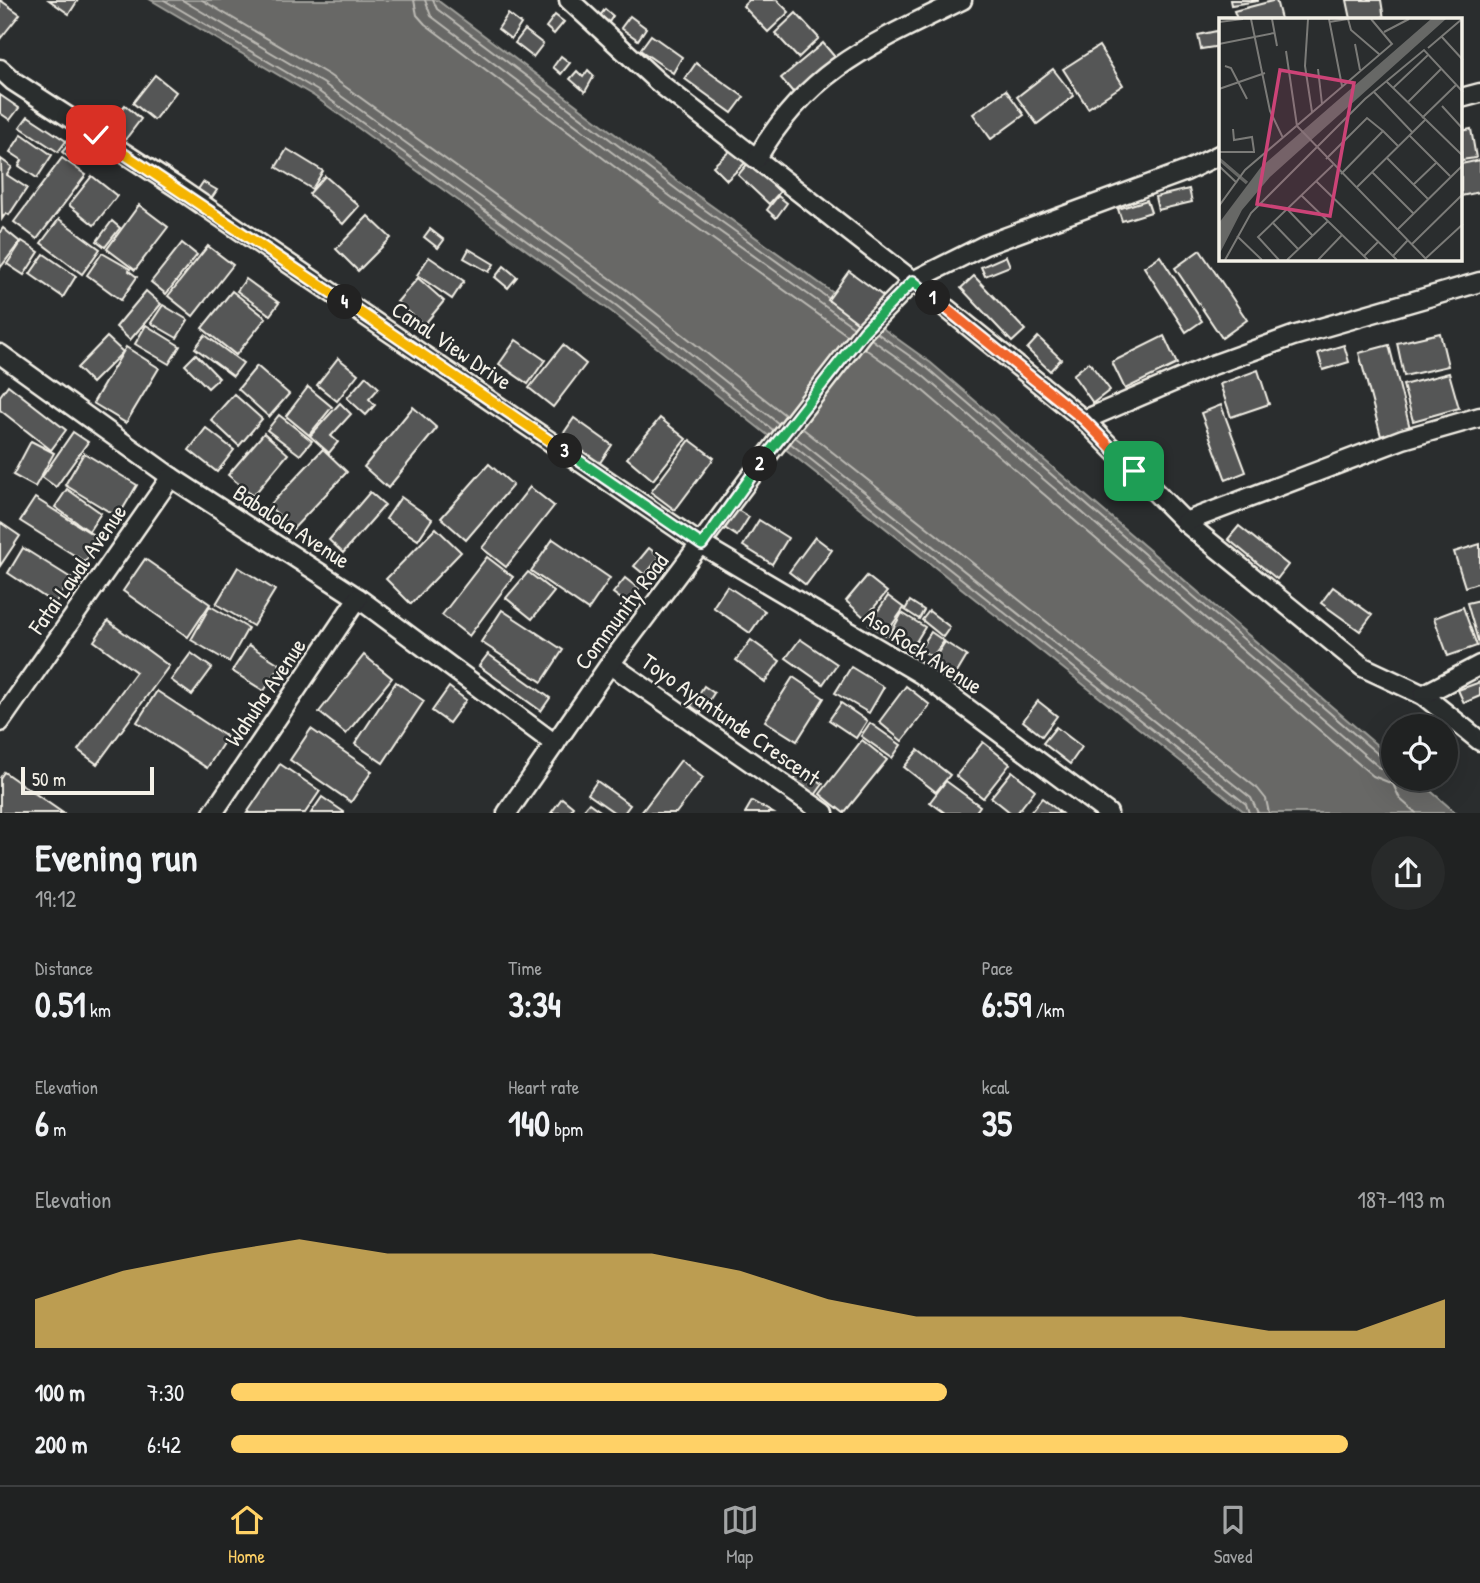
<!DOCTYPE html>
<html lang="en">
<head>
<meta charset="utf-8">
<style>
  :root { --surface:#202222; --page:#282a2a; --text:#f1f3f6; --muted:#a2a4a5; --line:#3d3f40; --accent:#ffd166 }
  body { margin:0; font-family:"Patrick Hand",sans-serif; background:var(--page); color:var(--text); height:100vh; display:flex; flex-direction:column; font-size:26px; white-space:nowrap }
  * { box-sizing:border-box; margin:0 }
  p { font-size:23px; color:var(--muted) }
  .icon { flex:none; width:38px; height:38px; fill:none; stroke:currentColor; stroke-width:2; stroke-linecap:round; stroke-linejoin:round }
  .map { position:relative; height:813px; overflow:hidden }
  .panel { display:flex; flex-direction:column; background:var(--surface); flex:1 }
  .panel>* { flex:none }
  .fabs { position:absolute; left:1381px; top:714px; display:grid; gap:14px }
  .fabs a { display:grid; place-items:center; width:77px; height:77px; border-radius:50%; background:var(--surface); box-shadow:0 7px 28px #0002,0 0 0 2px var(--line); font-size:35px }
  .scale { position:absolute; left:21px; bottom:18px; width:133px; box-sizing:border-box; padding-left:7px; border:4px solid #f4f1e8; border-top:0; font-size:19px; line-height:24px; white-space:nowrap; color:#f4f1e8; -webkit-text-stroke:5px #2a2d2e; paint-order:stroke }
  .pin { position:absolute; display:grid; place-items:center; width:60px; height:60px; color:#fff; margin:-30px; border-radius:14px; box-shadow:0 4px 10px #0006 }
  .km { position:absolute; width:35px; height:35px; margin:-18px; border-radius:50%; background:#222; color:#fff; font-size:19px; line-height:35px; text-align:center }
  .round { display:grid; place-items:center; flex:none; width:74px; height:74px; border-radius:37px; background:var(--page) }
  .head { display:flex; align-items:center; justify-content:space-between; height:119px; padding:0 35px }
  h1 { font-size:38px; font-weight:800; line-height:52px }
  .figures { display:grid; grid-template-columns:repeat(3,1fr); gap:10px; height:119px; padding:7px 35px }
  .figures div { display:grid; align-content:center }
  .figures b { font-size:35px; font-weight:800 }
  .figures small { font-size:19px; font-weight:400 }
  .figures p { font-size:19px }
  .chart { height:196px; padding:14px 35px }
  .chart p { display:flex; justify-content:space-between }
  .chart svg { width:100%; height:126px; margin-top:7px; fill:var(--accent); opacity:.7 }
  ul { padding:0 35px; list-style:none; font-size:23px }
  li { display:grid; grid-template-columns:112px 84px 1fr; align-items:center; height:52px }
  li i { height:18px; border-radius:9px; background:var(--accent) }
  .tab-bar { display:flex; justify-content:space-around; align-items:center; height:98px; border-top:2px solid var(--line); background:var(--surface); font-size:19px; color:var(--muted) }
  .tab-bar a { display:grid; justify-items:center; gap:4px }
  .tab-bar .selected { color:var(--accent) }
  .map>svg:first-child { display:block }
  .water { fill:#676866; stroke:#9f9f9a; stroke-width:2 }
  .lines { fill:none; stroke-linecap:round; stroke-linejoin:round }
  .shore { stroke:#bcbab4; stroke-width:2 }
  .building { fill:#555756; stroke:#f4f1e8; stroke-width:2 }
  .minor-casing { stroke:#f4f1e8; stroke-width:23 }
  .minor { stroke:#2a2d2e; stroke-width:18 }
  .split-1-casing { stroke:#fff; stroke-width:14 }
  .split-2-casing { stroke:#fff; stroke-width:14 }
  .split-3-casing { stroke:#fff; stroke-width:14 }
  .split-4-casing { stroke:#fff; stroke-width:14 }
  .split-5-casing { stroke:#fff; stroke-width:14 }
  .split-1 { stroke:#f0652b; stroke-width:9 }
  .split-2 { stroke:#22a559; stroke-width:9 }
  .split-3 { stroke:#22a559; stroke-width:9 }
  .split-4 { stroke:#f5b400; stroke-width:9 }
  .split-5 { stroke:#f5b400; stroke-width:9 }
  .labels { text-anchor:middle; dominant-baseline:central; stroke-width:5; stroke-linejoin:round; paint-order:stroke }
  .street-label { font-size:23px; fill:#f4f1e8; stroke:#2a2d2e }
  .inset-river { fill:none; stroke:#676866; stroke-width:3.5 }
  .inset-road { fill:none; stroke:#7b7b78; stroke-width:2 }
  .view { fill:#cc4377; fill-opacity:0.15; stroke:#cc4377; stroke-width:3.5 }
  .inset-edge { fill:none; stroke:#f4f1e8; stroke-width:3.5 }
</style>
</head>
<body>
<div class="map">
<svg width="1480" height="813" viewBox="0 0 1480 813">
  <rect width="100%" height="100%" fill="#2a2d2e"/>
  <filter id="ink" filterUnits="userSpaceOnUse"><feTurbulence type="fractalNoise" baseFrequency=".0143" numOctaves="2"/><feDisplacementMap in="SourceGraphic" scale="14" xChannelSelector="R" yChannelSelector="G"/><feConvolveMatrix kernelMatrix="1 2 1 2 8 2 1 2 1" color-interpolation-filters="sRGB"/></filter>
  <g filter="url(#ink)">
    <polygon class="water" points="151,0 437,0 684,186 931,363 1393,759 1393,779 1417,779 1456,813 1246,813 612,312 314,96"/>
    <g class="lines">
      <g class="shore">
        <polyline points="164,0 318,91 617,306 773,430"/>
        <polyline points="182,0 323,83 622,299 779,424"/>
        <polyline points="202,0 329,75 628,291 785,415"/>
        <polyline points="414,0 417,15 425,24 668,207 847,335"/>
        <polyline points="425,0 431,16 674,199 854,327"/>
        <polyline points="433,0 437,9 680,192 828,298"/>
        <polyline points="877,333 927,368 1386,761 1393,763"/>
        <polyline points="871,339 922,375 1380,768 1393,772"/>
        <polyline points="864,348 915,384 1373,776 1393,784 1400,799 1416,813"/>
        <polyline points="802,428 1258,789 1266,799 1269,813"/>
        <polyline points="795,437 1251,798 1258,813"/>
        <polyline points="790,443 1246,804 1249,813"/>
      </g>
    </g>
    <g class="building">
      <polygon points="0,0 20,14 0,39"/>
      <polygon points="49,0 78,0 69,14"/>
      <polygon points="749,0 777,0 789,12 768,32 743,6"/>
      <polygon points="1230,0 1258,0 1258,1 1231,5"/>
      <polygon points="1276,0 1281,19 1237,19 1234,11"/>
      <polygon points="1347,0 1381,0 1384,19 1351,19"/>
      <polygon points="605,9 613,16 609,22 600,16"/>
      <polygon points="796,13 819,38 798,58 775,33"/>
      <polygon points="508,14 521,24 511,39 498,29"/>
      <polygon points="555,15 564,22 554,34 546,27"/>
      <polygon points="630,16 646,28 638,40 621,28"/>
      <polygon points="525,30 543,44 533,57 515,43"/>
      <polygon points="1221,30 1221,46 1201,49 1198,35"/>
      <polygon points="651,35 682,57 673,73 640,50"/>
      <polygon points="823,43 839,62 797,97 781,78"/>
      <polygon points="1099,46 1123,85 1088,108 1063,69"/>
      <polygon points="561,56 570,63 561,74 553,67"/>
      <polygon points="696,63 744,97 732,113 685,79"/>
      <polygon points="1053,69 1074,96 1037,124 1017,97"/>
      <polygon points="588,70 594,76 585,92 570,79 577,71 583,77"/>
      <polygon points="155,75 176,92 154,120 133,103"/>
      <polygon points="1006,90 1024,115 991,139 973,114"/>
      <polygon points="0,95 19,108 10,120 0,113"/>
      <polygon points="125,105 141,119 125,140 104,124 112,114 116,116"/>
      <polygon points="28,116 66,141 58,152 20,127"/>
      <polygon points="1471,129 1476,158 1461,160 1461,131"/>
      <polygon points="22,134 52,155 37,178 19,166 22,160 10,152"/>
      <polygon points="70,143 79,151 72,160 62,152"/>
      <polygon points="287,149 323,171 312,189 276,167"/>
      <polygon points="732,149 745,163 727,180 713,166"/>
      <polygon points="62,158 86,175 37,239 14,222"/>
      <polygon points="1,159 12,167 7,175 27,188 9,215 6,213 2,219"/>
      <polygon points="1480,160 1480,192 1461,196 1461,164"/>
      <polygon points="749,162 780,192 769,204 738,175"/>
      <polygon points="92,176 117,196 94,225 69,205"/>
      <polygon points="325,176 359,206 343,224 309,194"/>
      <polygon points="203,182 217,190 211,199 197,191"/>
      <polygon points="1189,189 1192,202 1158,210 1155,197"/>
      <polygon points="778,196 787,203 776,218 767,210"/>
      <polygon points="1147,200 1151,212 1122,221 1118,209"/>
      <polygon points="139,205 168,227 135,270 107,249"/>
      <polygon points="368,216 391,238 358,271 336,249"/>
      <polygon points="59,219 100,249 82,274 41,243"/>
      <polygon points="112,221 120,228 105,247 97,241"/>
      <polygon points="3,228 20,242 0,268 0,232"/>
      <polygon points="430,229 444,240 438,248 424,237"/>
      <polygon points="22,241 39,252 24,275 7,264"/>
      <polygon points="182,243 197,255 166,294 151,282"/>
      <polygon points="208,246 233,265 193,316 168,296"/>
      <polygon points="469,249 494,264 489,272 464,258"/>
      <polygon points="1200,250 1247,320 1222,338 1175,268"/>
      <polygon points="102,253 130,269 129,271 137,277 121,300 87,275"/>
      <polygon points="44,254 76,276 63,297 30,274"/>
      <polygon points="1006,256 1010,266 985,276 981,267"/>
      <polygon points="1160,256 1202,321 1186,332 1144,267"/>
      <polygon points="429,257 464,281 452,299 417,275"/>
      <polygon points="504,266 517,277 508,288 495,277"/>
      <polygon points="849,271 883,296 861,325 828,300"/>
      <polygon points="974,276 1025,330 1012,342 961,288"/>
      <polygon points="418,278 444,301 424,325 397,302"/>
      <polygon points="246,279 279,303 270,315 237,291"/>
      <polygon points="146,291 161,304 130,340 116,327"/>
      <polygon points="232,291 266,318 236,355 202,328"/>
      <polygon points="163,305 188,320 177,338 151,323"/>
      <polygon points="146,325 180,346 169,364 135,344"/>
      <polygon points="1440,333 1448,366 1404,376 1397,343"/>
      <polygon points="205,335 243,363 233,376 195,348"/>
      <polygon points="1164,336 1177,364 1125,389 1112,362"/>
      <polygon points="107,337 123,352 92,383 77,368"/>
      <polygon points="1038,337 1061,359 1050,371 1027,349"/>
      <polygon points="516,340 545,360 528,384 499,364"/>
      <polygon points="563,345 586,364 553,407 529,388"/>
      <polygon points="1344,345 1349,362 1323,370 1318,353"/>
      <polygon points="1389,345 1410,428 1381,436 1359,353"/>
      <polygon points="126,347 159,368 126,423 93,403"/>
      <polygon points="196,354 219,378 208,388 185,365"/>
      <polygon points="338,358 358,374 337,401 317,385"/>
      <polygon points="1089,362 1110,390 1093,403 1073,375"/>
      <polygon points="257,366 289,394 269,417 238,389"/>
      <polygon points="1258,370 1269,404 1231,417 1220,384"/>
      <polygon points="1449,373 1459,408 1413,421 1403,385"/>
      <polygon points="366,376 379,388 369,399 375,405 366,415 347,398"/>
      <polygon points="8,385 66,430 51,450 0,410 0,396"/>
      <polygon points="308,387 332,407 309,435 286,416"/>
      <polygon points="234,394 262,419 239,446 211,420"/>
      <polygon points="340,403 351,414 331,436 338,442 329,453 310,436"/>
      <polygon points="1221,405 1246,472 1226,480 1201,413"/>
      <polygon points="413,407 437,428 388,488 364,467"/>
      <polygon points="279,415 312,441 300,455 267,430"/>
      <polygon points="574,418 612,445 599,464 561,437"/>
      <polygon points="660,418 686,439 653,480 627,458"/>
      <polygon points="206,428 234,450 217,472 189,450"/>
      <polygon points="73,432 88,442 56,487 42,477"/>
      <polygon points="264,433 288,454 253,496 228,475"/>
      <polygon points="690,440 714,458 675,510 651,492"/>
      <polygon points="31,441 54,453 35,487 13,475"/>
      <polygon points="323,449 347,472 293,529 269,506"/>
      <polygon points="84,453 137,485 118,517 65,485"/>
      <polygon points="489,464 513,485 466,540 441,518"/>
      <polygon points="530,487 554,506 506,567 482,548"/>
      <polygon points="67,489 101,513 89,531 55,507"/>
      <polygon points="370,492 385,505 343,553 329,540"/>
      <polygon points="401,497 432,519 418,540 386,519"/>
      <polygon points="35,498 100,539 85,562 20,521"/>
      <polygon points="731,506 749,517 737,536 720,525"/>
      <polygon points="759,520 788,538 772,564 743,546"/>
      <polygon points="1,523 20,536 0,566 0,525"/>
      <polygon points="1239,526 1288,565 1277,579 1228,539"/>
      <polygon points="436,528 461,552 411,604 386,579"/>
      <polygon points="815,537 832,550 806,585 789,572"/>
      <polygon points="553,539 610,578 588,610 531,571"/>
      <polygon points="1480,544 1480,585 1477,583 1465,587 1454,552"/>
      <polygon points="23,548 71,578 55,604 8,573"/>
      <polygon points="649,548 660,557 645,575 634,566"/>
      <polygon points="487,557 513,577 469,636 442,615"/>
      <polygon points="145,559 210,604 188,637 123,591"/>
      <polygon points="238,567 275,590 253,626 216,604"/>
      <polygon points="528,572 554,592 532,619 506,598"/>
      <polygon points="867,576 887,592 865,618 846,601"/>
      <polygon points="625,578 639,589 628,604 613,593"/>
      <polygon points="727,586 765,611 750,633 713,607"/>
      <polygon points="1333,587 1372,615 1360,631 1321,603"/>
      <polygon points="888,596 904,608 885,635 869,624"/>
      <polygon points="1480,600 1480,644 1479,644 1467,603"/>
      <polygon points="910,601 924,610 919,619 905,610"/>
      <polygon points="210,606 248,628 229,662 191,640"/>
      <polygon points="1463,607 1477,646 1448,656 1434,618"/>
      <polygon points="502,610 563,650 542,682 481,642"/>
      <polygon points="929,611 950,627 943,637 922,620"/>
      <polygon points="902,613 925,627 911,650 889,636"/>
      <polygon points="108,621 169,666 97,764 78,750 136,672 94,641"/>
      <polygon points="931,632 944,641 932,657 920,649"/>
      <polygon points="800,639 837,664 823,684 786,658"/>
      <polygon points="751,640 780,661 765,682 736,660"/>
      <polygon points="945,642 967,656 955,676 932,662"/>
      <polygon points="249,645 281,665 264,691 232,671"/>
      <polygon points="191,653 212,668 192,695 171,680"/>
      <polygon points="488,654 550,698 541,711 479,666"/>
      <polygon points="364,655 392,678 346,734 319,712"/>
      <polygon points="851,667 884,687 869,713 835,693"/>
      <polygon points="793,677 824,698 797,741 765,721"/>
      <polygon points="396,682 424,701 383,763 355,744"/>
      <polygon points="1480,682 1480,696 1464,703 1458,690"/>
      <polygon points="704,686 714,693 701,713 691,706"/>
      <polygon points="906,686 930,705 902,741 879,722"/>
      <polygon points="449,687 466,700 449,723 432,711"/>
      <polygon points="157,691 227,737 207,768 137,722"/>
      <polygon points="1038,701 1057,716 1042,736 1023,721"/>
      <polygon points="841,703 867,721 856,738 829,720"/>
      <polygon points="870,723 901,745 892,758 861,736"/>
      <polygon points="1056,727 1082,747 1070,764 1043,743"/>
      <polygon points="311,729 372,771 351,802 290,760"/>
      <polygon points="862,740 887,760 844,813 820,794"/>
      <polygon points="983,742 1010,764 983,798 956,776"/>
      <polygon points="918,750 950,775 936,792 904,767"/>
      <polygon points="681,760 703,778 676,813 641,813"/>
      <polygon points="280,764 320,791 305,813 247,813"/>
      <polygon points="802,769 823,784 813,798 792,783"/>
      <polygon points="1012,771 1035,790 1017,813 1011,813 991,797"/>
      <polygon points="4,772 63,813 0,813 0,778"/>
      <polygon points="597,781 630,805 624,813 615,813 588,794"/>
      <polygon points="946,781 980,806 975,813 945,813 930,802"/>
      <polygon points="322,797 344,812 344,813 311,813"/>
      <polygon points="562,798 573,807 569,813 551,813"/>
      <polygon points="1042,798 1061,813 1030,813"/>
      <polygon points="752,801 773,813 745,813"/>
      <polygon points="589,803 603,813 581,813"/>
    </g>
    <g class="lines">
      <g class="minor-casing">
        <g id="minor">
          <polyline points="569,0 658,82 913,281 1084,420 1185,522 1363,667 1423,695 1480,741"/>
          <polyline points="0,69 13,81 178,188 702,545 921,674 1108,813"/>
          <polyline points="1461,98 1480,93"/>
          <path d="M 757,158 C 808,69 874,43 962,0"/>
          <polyline points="0,354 171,477 358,598 555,744"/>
          <polyline points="1084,420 1210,366 1293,336 1480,282"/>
          <polyline points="1185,522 1403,439 1480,417"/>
          <polyline points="610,664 824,813"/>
          <polyline points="1423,695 1480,665"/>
          <polyline points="0,722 171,477"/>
          <polyline points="213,813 358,598"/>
          <polyline points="507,813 610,664 749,479 864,331 913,281 985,245 1186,171 1221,154"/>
        </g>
      </g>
      <use href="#minor" class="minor"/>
    </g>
  </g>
  <g class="lines" filter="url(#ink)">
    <g class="split-1-casing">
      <polyline id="split-1" points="933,298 1084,420 1134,471"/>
    </g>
    <g class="split-2-casing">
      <polyline id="split-2" points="760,464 864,331 913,281 933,298"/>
    </g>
    <g class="split-3-casing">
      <polyline id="split-3" points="565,451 702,545 760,464"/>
    </g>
    <g class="split-4-casing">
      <polyline id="split-4" points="345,302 565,451"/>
    </g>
    <g class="split-5-casing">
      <polyline id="split-5" points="96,135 345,302"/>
    </g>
    <use href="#split-1" class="split-1"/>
    <use href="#split-2" class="split-2"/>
    <use href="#split-3" class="split-3"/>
    <use href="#split-4" class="split-4"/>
    <use href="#split-5" class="split-5"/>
  </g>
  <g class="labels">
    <g class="street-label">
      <text transform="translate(452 345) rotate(34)">Canal View Drive</text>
      <text transform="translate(292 526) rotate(33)">Babalola Avenue</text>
      <text transform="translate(77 569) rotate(-55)">Fatai Lawal Avenue</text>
      <text transform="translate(621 611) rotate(-53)">Community Road</text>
      <text transform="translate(923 651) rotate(33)">Aso Rock Avenue</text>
      <text transform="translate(265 692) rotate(-56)">Wahuha Avenue</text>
      <text transform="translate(731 719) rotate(35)">Toyo Ayantunde Crescent</text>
    </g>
  </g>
  <g transform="translate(1219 18)">
    <rect width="243" height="243" fill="#2a2d2e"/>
    <path d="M 212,1 L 227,1 L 51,159 L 23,192 L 0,237 L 0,205 L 42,149 Z" fill="#676866"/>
    <path class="inset-river" d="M 0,141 L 28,165"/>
    <path class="inset-road" d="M 32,1 L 51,93 L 64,120M 53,1 L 58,28M 89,1 L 86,48 L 93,94M 110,1 L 123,68M 0,4 L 24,1M 110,4 L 129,1 L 132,12 L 160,36M 165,14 L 190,1M 222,18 L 244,42M 0,26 L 55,15M 136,26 L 141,52M 209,30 L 243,1M 67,33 L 78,108 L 208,242M 6,48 L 12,50 L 28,81M 99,51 L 103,86M 167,63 L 244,138M 174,70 L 209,37M 0,71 L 46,55M 155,74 L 193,114M 189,84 L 222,51M 223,88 L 244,111M 203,100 L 237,67M 14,111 L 15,122 L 33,119 L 35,133M 190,117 L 231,158M 0,134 L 36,134M 168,140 L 209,181M 107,141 L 148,100 L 164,113M 0,148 L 18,165M 153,154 L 195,196M 122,156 L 164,113 L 179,128M 97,163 L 178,242M 194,167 L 217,145M 137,170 L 206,102M 83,178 L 149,242M 0,188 L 26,152 L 173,26 L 152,1M 69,192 L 94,218M 54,205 L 80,232M 179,211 L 244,147M 18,218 L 43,242M 193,226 L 244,176M 145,238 L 160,223M 174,238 L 189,222M 206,241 L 244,206M 6,242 L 32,195 L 146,81 L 205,32 L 244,74M 60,242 L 39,219 L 114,147M 68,242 L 109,203M 99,242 L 123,217"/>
    <path class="view" d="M 61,52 L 135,65 L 111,198 L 38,186 Z"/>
    <rect width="243" height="243" class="inset-edge"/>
  </g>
</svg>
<div class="fabs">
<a><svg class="icon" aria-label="locate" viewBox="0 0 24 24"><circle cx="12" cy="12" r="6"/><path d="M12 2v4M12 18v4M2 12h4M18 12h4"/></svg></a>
</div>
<div class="scale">50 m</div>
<div class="pin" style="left:1134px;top:471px;background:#1e9e55"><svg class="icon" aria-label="arrive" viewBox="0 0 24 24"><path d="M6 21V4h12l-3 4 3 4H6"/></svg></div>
<div class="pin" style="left:96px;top:135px;background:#d93025"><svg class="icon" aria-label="check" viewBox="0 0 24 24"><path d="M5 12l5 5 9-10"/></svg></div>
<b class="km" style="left:933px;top:298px">1</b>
<b class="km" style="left:760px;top:464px">2</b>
<b class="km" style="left:565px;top:451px">3</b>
<b class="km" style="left:345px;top:302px">4</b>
</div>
<section class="panel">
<div class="head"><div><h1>Evening run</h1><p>19:12</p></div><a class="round"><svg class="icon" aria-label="share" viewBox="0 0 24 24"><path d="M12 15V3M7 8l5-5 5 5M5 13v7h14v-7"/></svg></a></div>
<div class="figures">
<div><p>Distance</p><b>0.51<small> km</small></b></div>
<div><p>Time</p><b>3:34</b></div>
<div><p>Pace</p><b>6:59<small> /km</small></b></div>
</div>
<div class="figures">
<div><p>Elevation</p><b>6<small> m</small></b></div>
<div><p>Heart rate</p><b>140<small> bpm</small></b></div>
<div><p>kcal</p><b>35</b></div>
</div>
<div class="chart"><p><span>Elevation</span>187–193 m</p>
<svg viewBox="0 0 160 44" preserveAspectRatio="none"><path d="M0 44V27L10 17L20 11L30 6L40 11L50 11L60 11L70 11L80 17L90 27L100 33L110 33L120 33L130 33L140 38L150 38L160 27V44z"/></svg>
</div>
<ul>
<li><b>100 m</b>7:30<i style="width:59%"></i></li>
<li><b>200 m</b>6:42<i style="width:92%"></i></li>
</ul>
</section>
<nav class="tab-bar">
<a class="selected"><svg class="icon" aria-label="home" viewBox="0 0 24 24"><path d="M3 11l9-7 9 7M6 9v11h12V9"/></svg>Home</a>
<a><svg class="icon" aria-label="map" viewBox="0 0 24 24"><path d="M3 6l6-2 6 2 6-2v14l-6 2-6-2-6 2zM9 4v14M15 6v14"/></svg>Map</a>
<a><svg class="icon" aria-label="saved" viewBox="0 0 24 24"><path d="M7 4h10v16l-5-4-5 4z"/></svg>Saved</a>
</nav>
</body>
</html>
